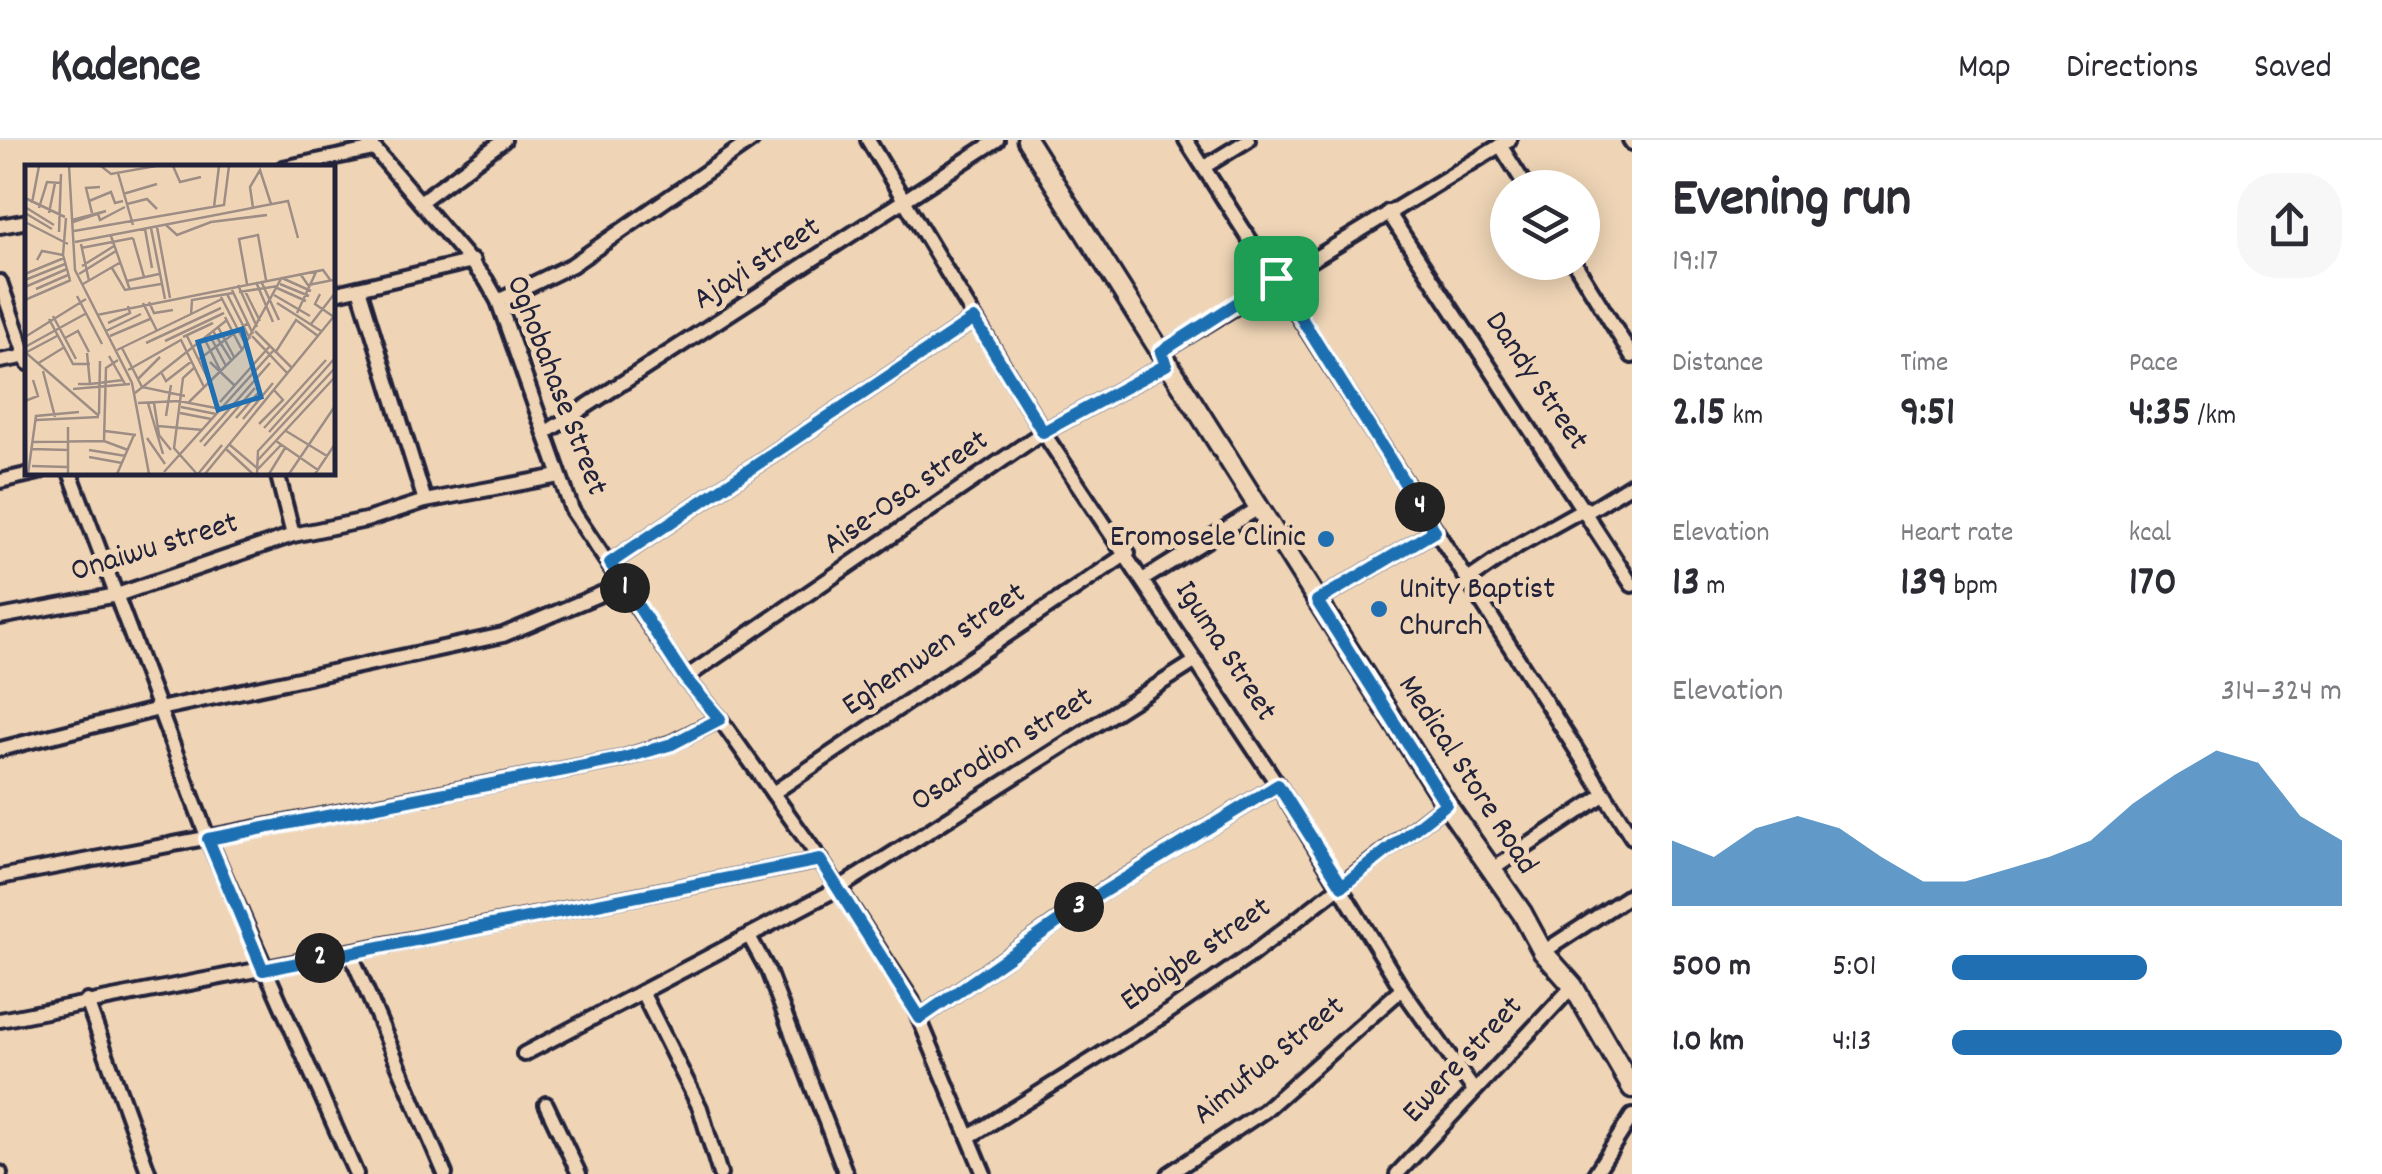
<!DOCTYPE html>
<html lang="en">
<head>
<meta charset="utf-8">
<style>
  :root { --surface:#fff; --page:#f7f7f7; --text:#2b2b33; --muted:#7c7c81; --line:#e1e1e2; --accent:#1f6fb2 }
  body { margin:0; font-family:Dekko,sans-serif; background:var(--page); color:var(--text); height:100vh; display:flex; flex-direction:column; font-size:38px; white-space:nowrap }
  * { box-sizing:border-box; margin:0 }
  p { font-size:32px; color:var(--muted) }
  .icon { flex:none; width:55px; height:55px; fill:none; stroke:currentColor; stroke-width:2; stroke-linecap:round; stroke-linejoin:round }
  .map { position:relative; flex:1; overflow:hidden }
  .drawer { display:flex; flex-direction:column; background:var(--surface); width:750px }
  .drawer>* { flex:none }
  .fabs { position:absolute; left:1490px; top:30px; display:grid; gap:20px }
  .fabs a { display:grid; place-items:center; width:110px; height:110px; border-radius:50%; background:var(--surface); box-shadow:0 5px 25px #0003; font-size:50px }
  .pin { position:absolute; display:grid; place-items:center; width:85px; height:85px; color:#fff; margin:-42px; border-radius:20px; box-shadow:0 5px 15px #0006 }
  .km { position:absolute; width:50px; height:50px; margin:-25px; border-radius:50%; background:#222; color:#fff; font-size:28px; line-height:50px; text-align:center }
  .round { display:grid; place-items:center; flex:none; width:105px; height:105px; border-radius:40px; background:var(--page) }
  .head { display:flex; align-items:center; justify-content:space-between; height:170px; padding:0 40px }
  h1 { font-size:55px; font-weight:700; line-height:75px }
  .metrics { display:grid; grid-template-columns:repeat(3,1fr); gap:15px; height:170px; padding:10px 40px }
  .metrics div { display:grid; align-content:center }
  .metrics b { font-size:42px; font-weight:700 }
  .metrics small { font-size:28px; font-weight:400 }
  .metrics p { font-size:28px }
  .chart { height:280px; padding:20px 40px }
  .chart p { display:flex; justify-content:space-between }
  .chart svg { width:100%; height:180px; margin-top:10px; fill:var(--accent); opacity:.7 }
  ul { padding:0 40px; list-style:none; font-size:32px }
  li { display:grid; grid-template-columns:160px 120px 1fr; align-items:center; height:75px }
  li i { height:25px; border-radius:12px; background:var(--accent) }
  header { display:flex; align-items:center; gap:60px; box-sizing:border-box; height:140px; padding:0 50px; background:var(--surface); border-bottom:2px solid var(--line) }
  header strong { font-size:48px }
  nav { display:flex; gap:55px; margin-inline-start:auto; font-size:35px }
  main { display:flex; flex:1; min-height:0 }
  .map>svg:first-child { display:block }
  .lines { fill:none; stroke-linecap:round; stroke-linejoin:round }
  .minor-casing { stroke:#22223b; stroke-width:20 }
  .tertiary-casing { stroke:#22223b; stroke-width:25 }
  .minor { stroke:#efd5b6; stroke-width:12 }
  .tertiary { stroke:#efd5b6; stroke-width:18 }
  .route-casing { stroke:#fff; stroke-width:20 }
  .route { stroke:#1f6fb2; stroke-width:12 }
  .poi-dot { fill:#1f6fb2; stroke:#efd5b6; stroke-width:4 }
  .labels { text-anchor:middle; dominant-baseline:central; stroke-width:10; stroke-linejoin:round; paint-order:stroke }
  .street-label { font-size:32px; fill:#22223b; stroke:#efd5b6 }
  .poi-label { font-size:32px; fill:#22223b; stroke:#efd5b6; text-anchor:end }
  .inset-road { fill:none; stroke:#9d8d85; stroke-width:2.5 }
  .view { fill:#1f6fb2; fill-opacity:0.15; stroke:#1f6fb2; stroke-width:5 }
  .inset-edge { fill:none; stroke:#22223b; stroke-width:5 }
</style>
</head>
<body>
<header>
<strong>Kadence</strong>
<nav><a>Map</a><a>Directions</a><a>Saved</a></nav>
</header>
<main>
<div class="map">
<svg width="1632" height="1034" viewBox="0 0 1632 1034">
  <rect width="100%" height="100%" fill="#efd5b6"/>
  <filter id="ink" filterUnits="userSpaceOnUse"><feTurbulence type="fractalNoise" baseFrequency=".01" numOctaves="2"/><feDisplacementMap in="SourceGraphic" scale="20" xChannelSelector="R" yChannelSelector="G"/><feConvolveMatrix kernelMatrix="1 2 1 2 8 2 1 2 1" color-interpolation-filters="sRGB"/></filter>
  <g filter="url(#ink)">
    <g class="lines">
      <g class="minor-casing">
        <g id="minor">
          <polyline points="367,0 486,140 498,161 572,370 685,538 720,579 817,715 912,861 984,1034"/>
          <polyline points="868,0 1043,292 1278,645 1402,849 1473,949"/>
          <polyline points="1186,0 1632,697"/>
          <polyline points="1630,0 1632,3"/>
          <polyline points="1500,5 1527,48"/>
          <polyline points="1204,27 1248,0"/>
          <polyline points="283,28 374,9"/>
          <polyline points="420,62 504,0"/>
          <polyline points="1388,72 1632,445"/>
          <polyline points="0,86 28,81"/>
          <polyline points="1574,122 1632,216"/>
          <polyline points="0,142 28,223"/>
          <polyline points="359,148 425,361"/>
          <polyline points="332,154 473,121"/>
          <polyline points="498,161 572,125 752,0"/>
          <polyline points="1161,212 1509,0"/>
          <polyline points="0,221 28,216"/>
          <polyline points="545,293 997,0"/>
          <polyline points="70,332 208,699 356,1034"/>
          <polyline points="277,332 293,395"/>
          <polyline points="0,341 39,332"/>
          <polyline points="1587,372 1632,344"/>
          <polyline points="610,423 974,179"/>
          <polyline points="1144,439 1257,369"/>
          <polyline points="1468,440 1519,405 1585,368"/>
          <polyline points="1317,461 1435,391"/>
          <polyline points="0,477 117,455 293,395 366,380 425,361 559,336"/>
          <polyline points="685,538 1043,292 1166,225"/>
          <polyline points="0,609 159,569 503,495 622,445"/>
          <polyline points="773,653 1128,413"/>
          <polyline points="1490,731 1605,654"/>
          <polyline points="0,737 621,619 672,603 720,579"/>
          <polyline points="749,796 768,831 846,1034"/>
          <polyline points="350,812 445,1034"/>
          <polyline points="1543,812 1632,754"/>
          <polyline points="642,852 700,968 720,1034"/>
          <polyline points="87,861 149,1034"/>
          <polyline points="920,878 1089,760 1278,645"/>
          <polyline points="0,880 821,720"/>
          <polyline points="524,914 839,748 1196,521"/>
          <polyline points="546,964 579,1034"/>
          <polyline points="969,997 1161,877 1251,815 1446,664"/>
          <polyline points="0,1033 0,1034"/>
          <polyline points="1169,1034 1264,971 1402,849"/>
          <polyline points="1397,1034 1573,846"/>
          <polyline points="1595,1034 1632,976"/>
        </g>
      </g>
      <g class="tertiary-casing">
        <polyline id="tertiary" points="1027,0 1446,664 1522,773 1543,812 1573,846 1632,948"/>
      </g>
      <use href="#minor" class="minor"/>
      <use href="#tertiary" class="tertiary"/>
    </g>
  </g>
  <g class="lines" filter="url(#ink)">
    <g class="route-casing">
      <polygon id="route" points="1276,138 1435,391 1317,461 1446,664 1342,746 1278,645 1090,760 920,878 820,720 263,830 208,699 621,619 672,604 720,579 685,538 610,423 974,179 1043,292 1166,225 1161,212"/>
    </g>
    <use href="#route" class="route"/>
  </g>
  <g class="poi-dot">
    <circle cx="1326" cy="399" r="10"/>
    <circle cx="1379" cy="469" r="10"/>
  </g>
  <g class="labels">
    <g class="street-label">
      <text transform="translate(758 125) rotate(-33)">Ajayi street</text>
      <text transform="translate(1535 242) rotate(56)">Dandy Street</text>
      <text transform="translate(555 246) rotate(69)">Oghobahase Street</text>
      <text transform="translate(907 354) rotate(-35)">Aise-Osa street</text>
      <text transform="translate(155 409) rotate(-17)">Onaiwu street</text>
      <text transform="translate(935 511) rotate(-34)">Eghemwen street</text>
      <text transform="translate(1224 512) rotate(57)">Iguma Street</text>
      <text transform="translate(1003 611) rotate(-32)">Osarodion street</text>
      <text transform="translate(1466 636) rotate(57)">Medical Store Road</text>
      <text transform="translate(1197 816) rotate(-35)">Eboigbe street</text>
      <text transform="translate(1464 921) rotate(-47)">Ewere street</text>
      <text transform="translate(1270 922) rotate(-39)">Aimufua Street</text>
    </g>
    <g class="poi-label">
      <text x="1306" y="399">Eromosele Clinic</text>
      <text x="1399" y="451" text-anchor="start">Unity Baptist<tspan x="1399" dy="37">Church</tspan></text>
    </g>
  </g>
  <g transform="translate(25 25)">
    <rect width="310" height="310" fill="#efd5b6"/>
    <path class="inset-road" d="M 44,1 L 50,105 L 107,218 L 124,309M 76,1 L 86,9 L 131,1M 148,1 L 155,17 L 176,12M 93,8 L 108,60M 98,29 L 132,19M 0,33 L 40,52M 64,36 L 86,27 L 90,38 L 98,36M 7,38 L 14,1M 102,39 L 122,34 L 132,44M 0,42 L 29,60M 189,42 L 194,1M 14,43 L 22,17 L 36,18M 228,43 L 225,22 L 235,5 L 246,39M 0,48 L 27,64M 24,48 L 30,18M 67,48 L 61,23 L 75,22M 73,49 L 75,55 L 100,42M 41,53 L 38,90 L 45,115M 47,55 L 81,46 L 48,57M 0,57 L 43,79M 141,60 L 152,70 L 186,57 L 242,50M 132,62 L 145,133M 126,63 L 140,134M 120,64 L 127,103M 49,66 L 199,40 L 204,1M 34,67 L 36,9M 86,71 L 105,125M 108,73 L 119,112M 50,77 L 263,36 L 273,73M 56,79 L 64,116M 56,83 L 108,73M 12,95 L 17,86 L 38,90M 57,101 L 89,81M 87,103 L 100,125 L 136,119M 0,109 L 39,93M 54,109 L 91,86M 276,110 L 283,120 L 308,115M 257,113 L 286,126M 0,115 L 40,99M 102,116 L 134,109M 236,116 L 254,155M 231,117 L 248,157M 58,119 L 96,97M 222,119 L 214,74 L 233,70 L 241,115M 255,119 L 284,131M 213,120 L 232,162M 0,122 L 42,104M 252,123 L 281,136M 11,124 L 43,110M 207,125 L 228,169M 220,126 L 235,156M 214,127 L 253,121M 202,129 L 225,174M 295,129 L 290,139 L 309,152M 249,130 L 285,151M 52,131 L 77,179M 196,132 L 221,180M 0,135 L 46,115M 124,137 L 129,148 L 148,145M 118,138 L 132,166M 252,138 L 296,166M 272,148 L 291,107M 72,150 L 298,105 L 306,116M 166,150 L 167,135 L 208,128M 28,151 L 51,194M 200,152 L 217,185M 24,154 L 48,199 L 65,199M 83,158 L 105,148 L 103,141M 286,159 L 310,128M 193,162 L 209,192M 81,166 L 116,149M 188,166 L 206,195M 230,166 L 267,203M 184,169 L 201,201M 85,171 L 125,154M 162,171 L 185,218M 227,171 L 263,209M 0,172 L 61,134M 158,172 L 188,158M 40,173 L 53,166 L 64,187M 179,173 L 196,207M 140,176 L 199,148M 121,178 L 196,143M 0,182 L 60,149M 97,183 L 117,222 L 160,231M 92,185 L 197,134M 0,187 L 74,251M 0,188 L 32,171M 250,188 L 271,155 L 293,171M 84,191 L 100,219M 173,195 L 223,158M 185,197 L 209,220M 12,199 L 38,183M 170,202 L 158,213 L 149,283 L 172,309M 103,205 L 156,175 L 179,222M 18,206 L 30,252M 136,207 L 141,216 L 167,196M 113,214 L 135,192M 53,219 L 65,219 L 62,188M 65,219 L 98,215M 48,224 L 105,219M 110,228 L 202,155M 0,236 L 13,231 L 8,215M 164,237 L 217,185 L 257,112M 195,237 L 244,182M 113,238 L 154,236 L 196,244M 123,238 L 138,289M 129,238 L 134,270 L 146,285M 156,242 L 191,249M 155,248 L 186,254M 74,249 L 75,196M 141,251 L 146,220M 211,253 L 234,227M 218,254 L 248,218M 11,255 L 74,252M 234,259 L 258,235 L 249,225M 133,261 L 178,265M 43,262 L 43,309M 239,263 L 301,195M 80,266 L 111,270M 261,266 L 302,291M 244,267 L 310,193M 122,273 L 140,299M 79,276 L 81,203 L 93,195M 251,276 L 293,305M 8,277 L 79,276 L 103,285M 175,277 L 245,198M 205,280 L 232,303M 179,281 L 230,223M 7,284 L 43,285M 201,284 L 228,309M 64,285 L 101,291M 64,292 L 97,298M 233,295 L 310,212M 7,301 L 42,302M 233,304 L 256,280M 139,307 L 248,186M 3,309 L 11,251 L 54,247M 92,309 L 109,270M 173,309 L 197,280M 180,309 L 310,150M 232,309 L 233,286 L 310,203M 244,309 L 260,283M 264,309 L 310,241M 290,309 L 310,279"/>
    <path class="view" d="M 217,164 L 236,232 L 193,245 L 173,177 Z"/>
    <rect width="310" height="310" class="inset-edge"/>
  </g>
</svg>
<div class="fabs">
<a><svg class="icon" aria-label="layers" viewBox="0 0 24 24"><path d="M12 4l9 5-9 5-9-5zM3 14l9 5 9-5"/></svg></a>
</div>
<div class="pin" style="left:1276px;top:138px;background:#1e9e55"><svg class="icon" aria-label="arrive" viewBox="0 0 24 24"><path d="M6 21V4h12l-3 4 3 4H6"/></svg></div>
<b class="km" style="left:625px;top:448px">1</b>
<b class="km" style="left:320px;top:818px">2</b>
<b class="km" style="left:1079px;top:767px">3</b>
<b class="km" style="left:1420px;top:367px">4</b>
</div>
<section class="drawer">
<div class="head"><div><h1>Evening run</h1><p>19:17</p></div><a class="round"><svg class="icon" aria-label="share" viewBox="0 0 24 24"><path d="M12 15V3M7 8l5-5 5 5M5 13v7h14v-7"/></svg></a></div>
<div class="metrics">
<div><p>Distance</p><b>2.15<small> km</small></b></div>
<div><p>Time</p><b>9:51</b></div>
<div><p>Pace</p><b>4:35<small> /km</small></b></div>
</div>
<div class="metrics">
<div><p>Elevation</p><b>13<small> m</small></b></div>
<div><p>Heart rate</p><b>139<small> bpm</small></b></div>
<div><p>kcal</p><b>170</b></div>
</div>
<div class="chart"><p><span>Elevation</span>314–324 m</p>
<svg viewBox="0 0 160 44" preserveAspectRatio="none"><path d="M0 44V28L10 32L20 25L30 22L40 25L50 32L60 38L70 38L80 35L90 32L100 28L110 19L120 12L130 6L140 9L150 22L160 28V44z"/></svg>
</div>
<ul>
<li><b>500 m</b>5:01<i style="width:50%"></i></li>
<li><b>1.0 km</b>4:13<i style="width:100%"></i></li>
</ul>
</section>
</main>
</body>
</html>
